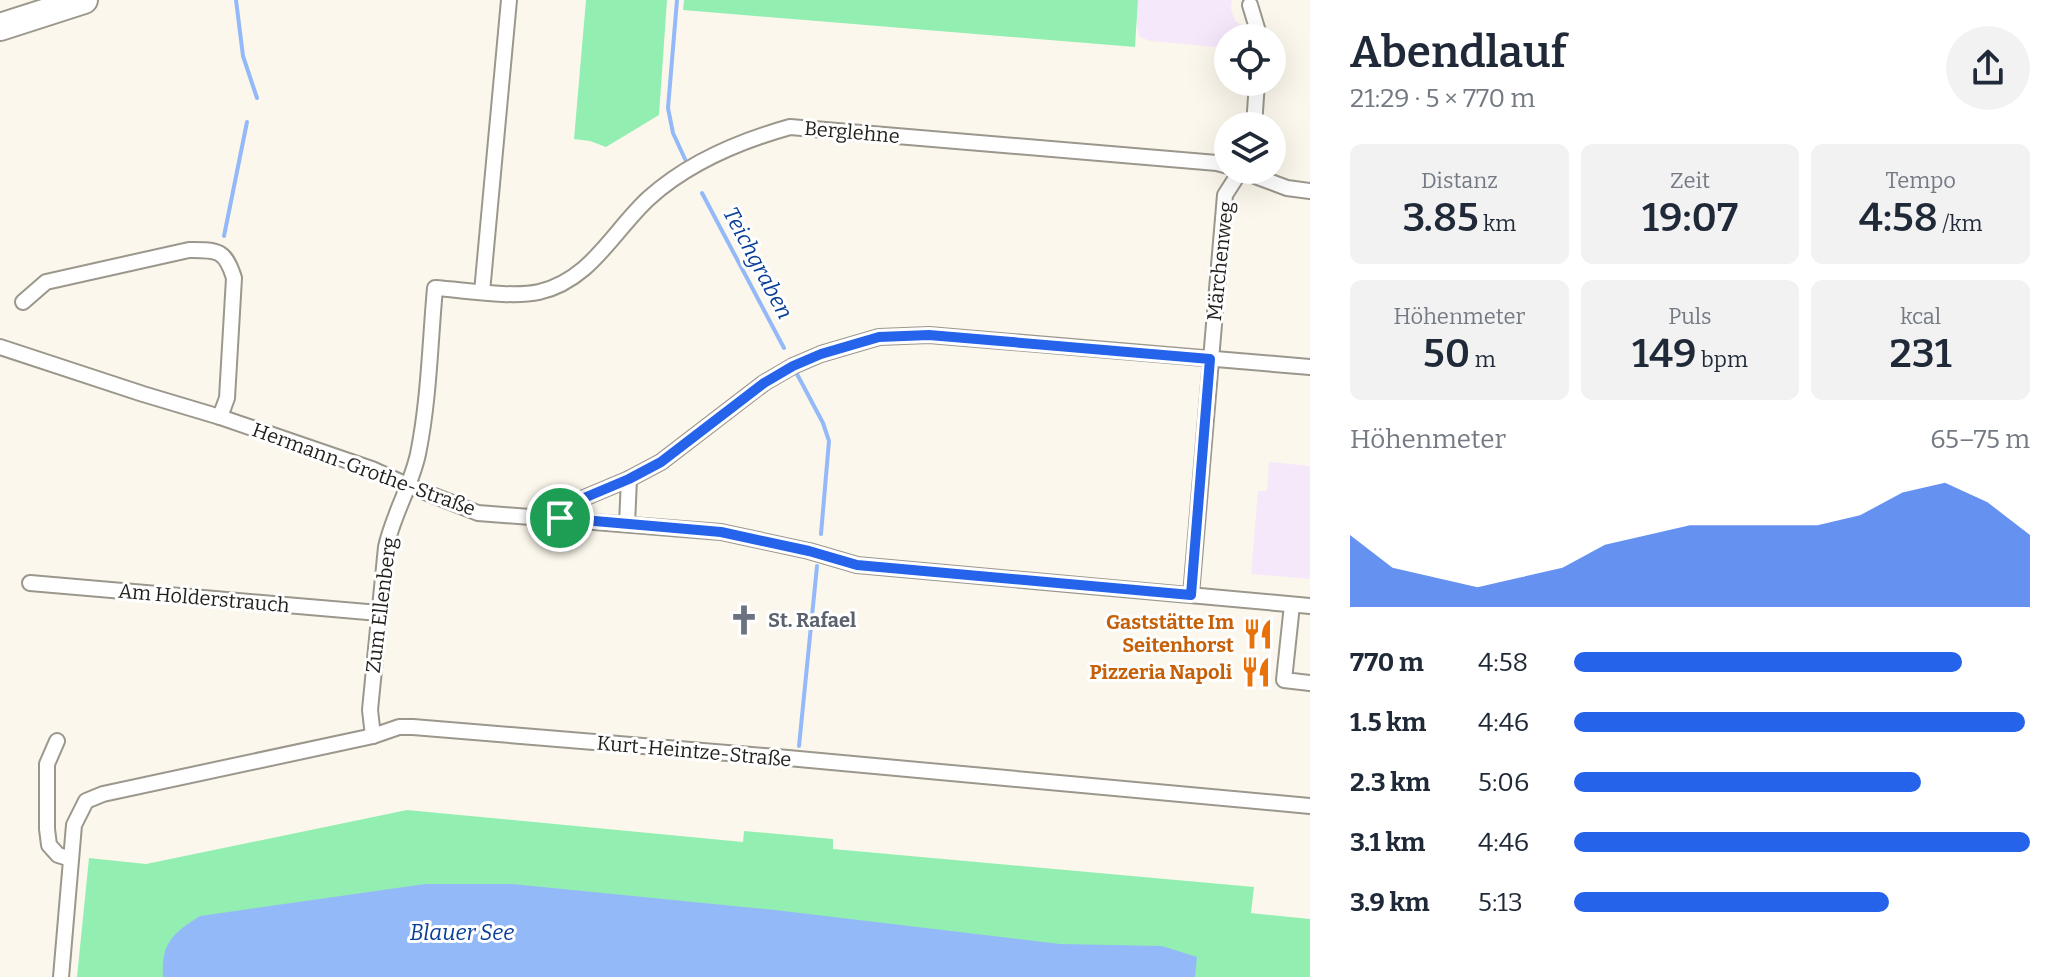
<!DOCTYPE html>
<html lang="de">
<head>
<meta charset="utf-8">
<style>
  :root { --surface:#fff; --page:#f2f2f3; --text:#1f2937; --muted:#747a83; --accent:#2563eb }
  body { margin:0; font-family:Bitter,serif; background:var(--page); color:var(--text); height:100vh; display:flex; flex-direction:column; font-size:30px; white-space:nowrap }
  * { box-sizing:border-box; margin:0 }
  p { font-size:26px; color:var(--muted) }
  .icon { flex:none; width:44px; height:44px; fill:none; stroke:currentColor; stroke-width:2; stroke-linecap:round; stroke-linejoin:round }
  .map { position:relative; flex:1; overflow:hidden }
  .details { display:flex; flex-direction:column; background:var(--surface); width:760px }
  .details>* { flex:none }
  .tools { position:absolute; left:1214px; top:24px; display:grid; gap:16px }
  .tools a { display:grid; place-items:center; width:72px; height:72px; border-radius:50%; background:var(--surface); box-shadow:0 8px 32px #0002; font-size:40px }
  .pin { position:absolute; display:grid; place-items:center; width:68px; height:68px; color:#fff; margin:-34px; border:4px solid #fff; border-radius:50%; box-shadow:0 2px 8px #0007 }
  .round { display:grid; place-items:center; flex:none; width:84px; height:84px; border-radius:42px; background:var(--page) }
  .headline { display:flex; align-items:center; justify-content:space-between; height:136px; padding:0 40px }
  h1 { font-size:44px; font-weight:600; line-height:60px }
  .metrics { display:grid; grid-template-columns:repeat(3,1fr); gap:12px; height:136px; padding:8px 40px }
  .metrics div { display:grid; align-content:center; border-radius:12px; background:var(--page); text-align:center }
  .metrics b { font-size:40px; font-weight:600 }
  .metrics small { font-size:22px; font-weight:400 }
  .metrics p { font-size:22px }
  .chart { height:224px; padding:16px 40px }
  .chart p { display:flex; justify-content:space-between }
  .chart svg { width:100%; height:144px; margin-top:8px; fill:var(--accent); opacity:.7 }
  ul { padding:0 40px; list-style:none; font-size:26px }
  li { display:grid; grid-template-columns:128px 96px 1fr; align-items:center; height:60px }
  li i { height:20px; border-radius:10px; background:var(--accent) }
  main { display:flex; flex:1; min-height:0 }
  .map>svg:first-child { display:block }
  .education { fill:#f6e8fb }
  .green { fill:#93efb1 }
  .water { fill:#94b9f9 }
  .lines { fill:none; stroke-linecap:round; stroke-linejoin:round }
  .stream { stroke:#94b9f9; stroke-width:4 }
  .minor-casing { stroke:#9c978d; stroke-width:18 }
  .motorway-casing { stroke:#9c978d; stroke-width:30 }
  .minor { stroke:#fff; stroke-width:14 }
  .motorway { stroke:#fff; stroke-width:26 }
  .route-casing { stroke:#fff; stroke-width:16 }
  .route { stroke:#2563eb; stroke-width:10 }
  .labels { text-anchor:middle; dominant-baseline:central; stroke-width:6; stroke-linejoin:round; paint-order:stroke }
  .street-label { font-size:20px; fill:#211f1b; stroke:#fff }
  .worship-label { font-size:20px; font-weight:bold; fill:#5b616d; stroke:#fff; text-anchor:start }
  .food-label { font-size:20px; font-weight:bold; fill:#c56008; stroke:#fff; text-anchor:end }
  .water-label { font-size:22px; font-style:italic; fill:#093f98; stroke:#fff }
</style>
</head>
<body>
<main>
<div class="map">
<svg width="1310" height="977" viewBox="0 0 1310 977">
  <rect width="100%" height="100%" fill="#fcf7ec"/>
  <g class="education">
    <polygon points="1138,0 1232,0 1231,9 1235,21 1244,27 1251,38 1228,38 1228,48 1150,41 1139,37 1137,25"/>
    <polygon points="1269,462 1310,466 1310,579 1251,574 1258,491 1267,491"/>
  </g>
  <g class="green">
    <polygon points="586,0 667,0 659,115 606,147 590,141 574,139"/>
    <polygon points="684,0 1138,0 1135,47 683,10"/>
    <polygon points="407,810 743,842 744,831 833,839 833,849 1254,887 1251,913 1310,919 1310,977 77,977 89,858 146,864"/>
  </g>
  <path class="water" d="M 425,884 L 512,884 L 775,910 L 1060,944 L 1162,946 L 1197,957 L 1195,977 L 163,977 C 161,943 173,933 200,916 Z"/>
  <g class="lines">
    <g class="stream">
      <polyline points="236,0 243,56 257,98"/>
      <polyline points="677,0 668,108 673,133 685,159"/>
      <polyline points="702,193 784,348"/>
      <polyline points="224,236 247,122"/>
      <polyline points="797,374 823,423 829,441 821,534"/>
      <polyline points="799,746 817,566"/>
    </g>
    <g class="minor-casing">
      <g id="minor">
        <polyline points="1250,5 1260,38"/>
        <polyline points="1254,126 1257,82"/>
        <polyline points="1239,170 1287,188 1310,191"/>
        <polyline points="482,292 509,0"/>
        <path d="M 23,302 L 46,282 L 189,250 C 217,250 225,249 234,278 L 227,398 L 220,417"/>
        <polyline points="0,347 143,394 220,417 372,469 407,485 478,513 721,532 809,551 857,565 1310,606"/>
        <polyline points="560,518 572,503 629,479 661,462 764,383 793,366 821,354 879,337 929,335 1310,367"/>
        <polyline points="627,524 629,479"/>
        <polyline points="30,583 379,613"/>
        <polyline points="1191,595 1225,195 1241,170"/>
        <polyline points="1292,605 1284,680 1310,683"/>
        <path d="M 373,736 L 370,710 L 386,547 C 393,515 411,486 418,454 C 429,400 430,343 435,288 C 465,290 511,298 539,292 C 591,280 613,231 649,198 C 689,162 740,141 790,127 L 1217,163 L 1228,166"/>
        <polyline points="57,741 47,764 47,829 49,845 58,855 71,859"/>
        <polyline points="61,977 74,825 86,801 103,794 373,736 399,727 413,727 788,758 1310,806"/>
      </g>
    </g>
    <g class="motorway-casing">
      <polyline id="motorway" points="0,27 84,0"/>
    </g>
    <use href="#minor" class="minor"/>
    <use href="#motorway" class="motorway"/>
  </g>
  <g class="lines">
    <g class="route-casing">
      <polygon id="route" points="929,335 1210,359 1191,595 857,565 809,551 721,532 560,518 572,503 629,479 661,462 764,383 793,366 821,354 879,337"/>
    </g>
    <use href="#route" class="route"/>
  </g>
  <defs>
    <g id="church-bare" transform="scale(2.4)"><path d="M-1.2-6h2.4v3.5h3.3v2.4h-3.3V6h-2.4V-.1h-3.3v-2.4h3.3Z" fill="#6b7280" stroke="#fff" stroke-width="2.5" paint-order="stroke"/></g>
    <g id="restaurant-bare" transform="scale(2.4)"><path d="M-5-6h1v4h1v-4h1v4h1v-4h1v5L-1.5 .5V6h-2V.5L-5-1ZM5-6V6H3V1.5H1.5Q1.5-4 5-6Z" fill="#e8710a" stroke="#fff" stroke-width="2.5" paint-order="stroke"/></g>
  </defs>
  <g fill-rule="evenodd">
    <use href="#church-bare" x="744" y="620"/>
    <use href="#restaurant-bare" x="1258" y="634"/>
    <use href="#restaurant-bare" x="1256" y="672"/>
  </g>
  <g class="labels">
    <g class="street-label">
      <text transform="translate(852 132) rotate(5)">Berglehne</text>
      <text transform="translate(1220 261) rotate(-84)">Märchenweg</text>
      <text transform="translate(364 469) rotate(20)">Hermann-Grothe-Straße</text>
      <text transform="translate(204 598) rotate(5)">Am Holderstrauch</text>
      <text transform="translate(381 605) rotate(-83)">Zum Ellenberg</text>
      <text transform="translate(694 751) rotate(5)">Kurt-Heintze-Straße</text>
    </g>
    <g class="worship-label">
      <text x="768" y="620">St. Rafael</text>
    </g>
    <g class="food-label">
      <text x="1234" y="622">Gaststätte Im<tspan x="1234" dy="23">Seitenhorst</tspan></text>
      <text x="1232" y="672">Pizzeria Napoli</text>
    </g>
    <g class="water-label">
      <text transform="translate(758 263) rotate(62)">Teichgraben</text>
      <text x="462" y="932">Blauer See</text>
    </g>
  </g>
</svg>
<div class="tools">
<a><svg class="icon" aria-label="locate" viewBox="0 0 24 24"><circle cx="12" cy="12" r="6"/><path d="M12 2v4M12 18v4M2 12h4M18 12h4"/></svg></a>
<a><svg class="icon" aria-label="layers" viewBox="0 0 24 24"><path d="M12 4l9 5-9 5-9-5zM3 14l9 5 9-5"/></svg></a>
</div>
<div class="pin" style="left:560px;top:518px;background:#1e9e55"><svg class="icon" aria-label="arrive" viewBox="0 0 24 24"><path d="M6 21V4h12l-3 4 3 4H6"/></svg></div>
</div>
<section class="details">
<div class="headline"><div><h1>Abendlauf</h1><p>21:29 · 5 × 770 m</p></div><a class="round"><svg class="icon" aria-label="share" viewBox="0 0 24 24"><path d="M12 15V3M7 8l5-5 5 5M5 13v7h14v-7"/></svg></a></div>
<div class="metrics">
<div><p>Distanz</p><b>3.85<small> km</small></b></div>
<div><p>Zeit</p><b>19:07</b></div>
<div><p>Tempo</p><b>4:58<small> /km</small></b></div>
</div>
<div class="metrics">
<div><p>Höhenmeter</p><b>50<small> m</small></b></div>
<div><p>Puls</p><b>149<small> bpm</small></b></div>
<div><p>kcal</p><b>231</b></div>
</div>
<div class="chart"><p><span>Höhenmeter</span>65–75 m</p>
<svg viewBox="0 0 160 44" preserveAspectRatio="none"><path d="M0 44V22L10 32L20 35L30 38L40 35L50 32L60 25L70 22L80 19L90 19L100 19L110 19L120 16L130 9L140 6L150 12L160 22V44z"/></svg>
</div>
<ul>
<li><b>770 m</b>4:58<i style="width:85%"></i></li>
<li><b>1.5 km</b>4:46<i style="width:99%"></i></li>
<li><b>2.3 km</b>5:06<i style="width:76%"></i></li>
<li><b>3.1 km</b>4:46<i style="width:100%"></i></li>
<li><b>3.9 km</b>5:13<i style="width:69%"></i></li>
</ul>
</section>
</main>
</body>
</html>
